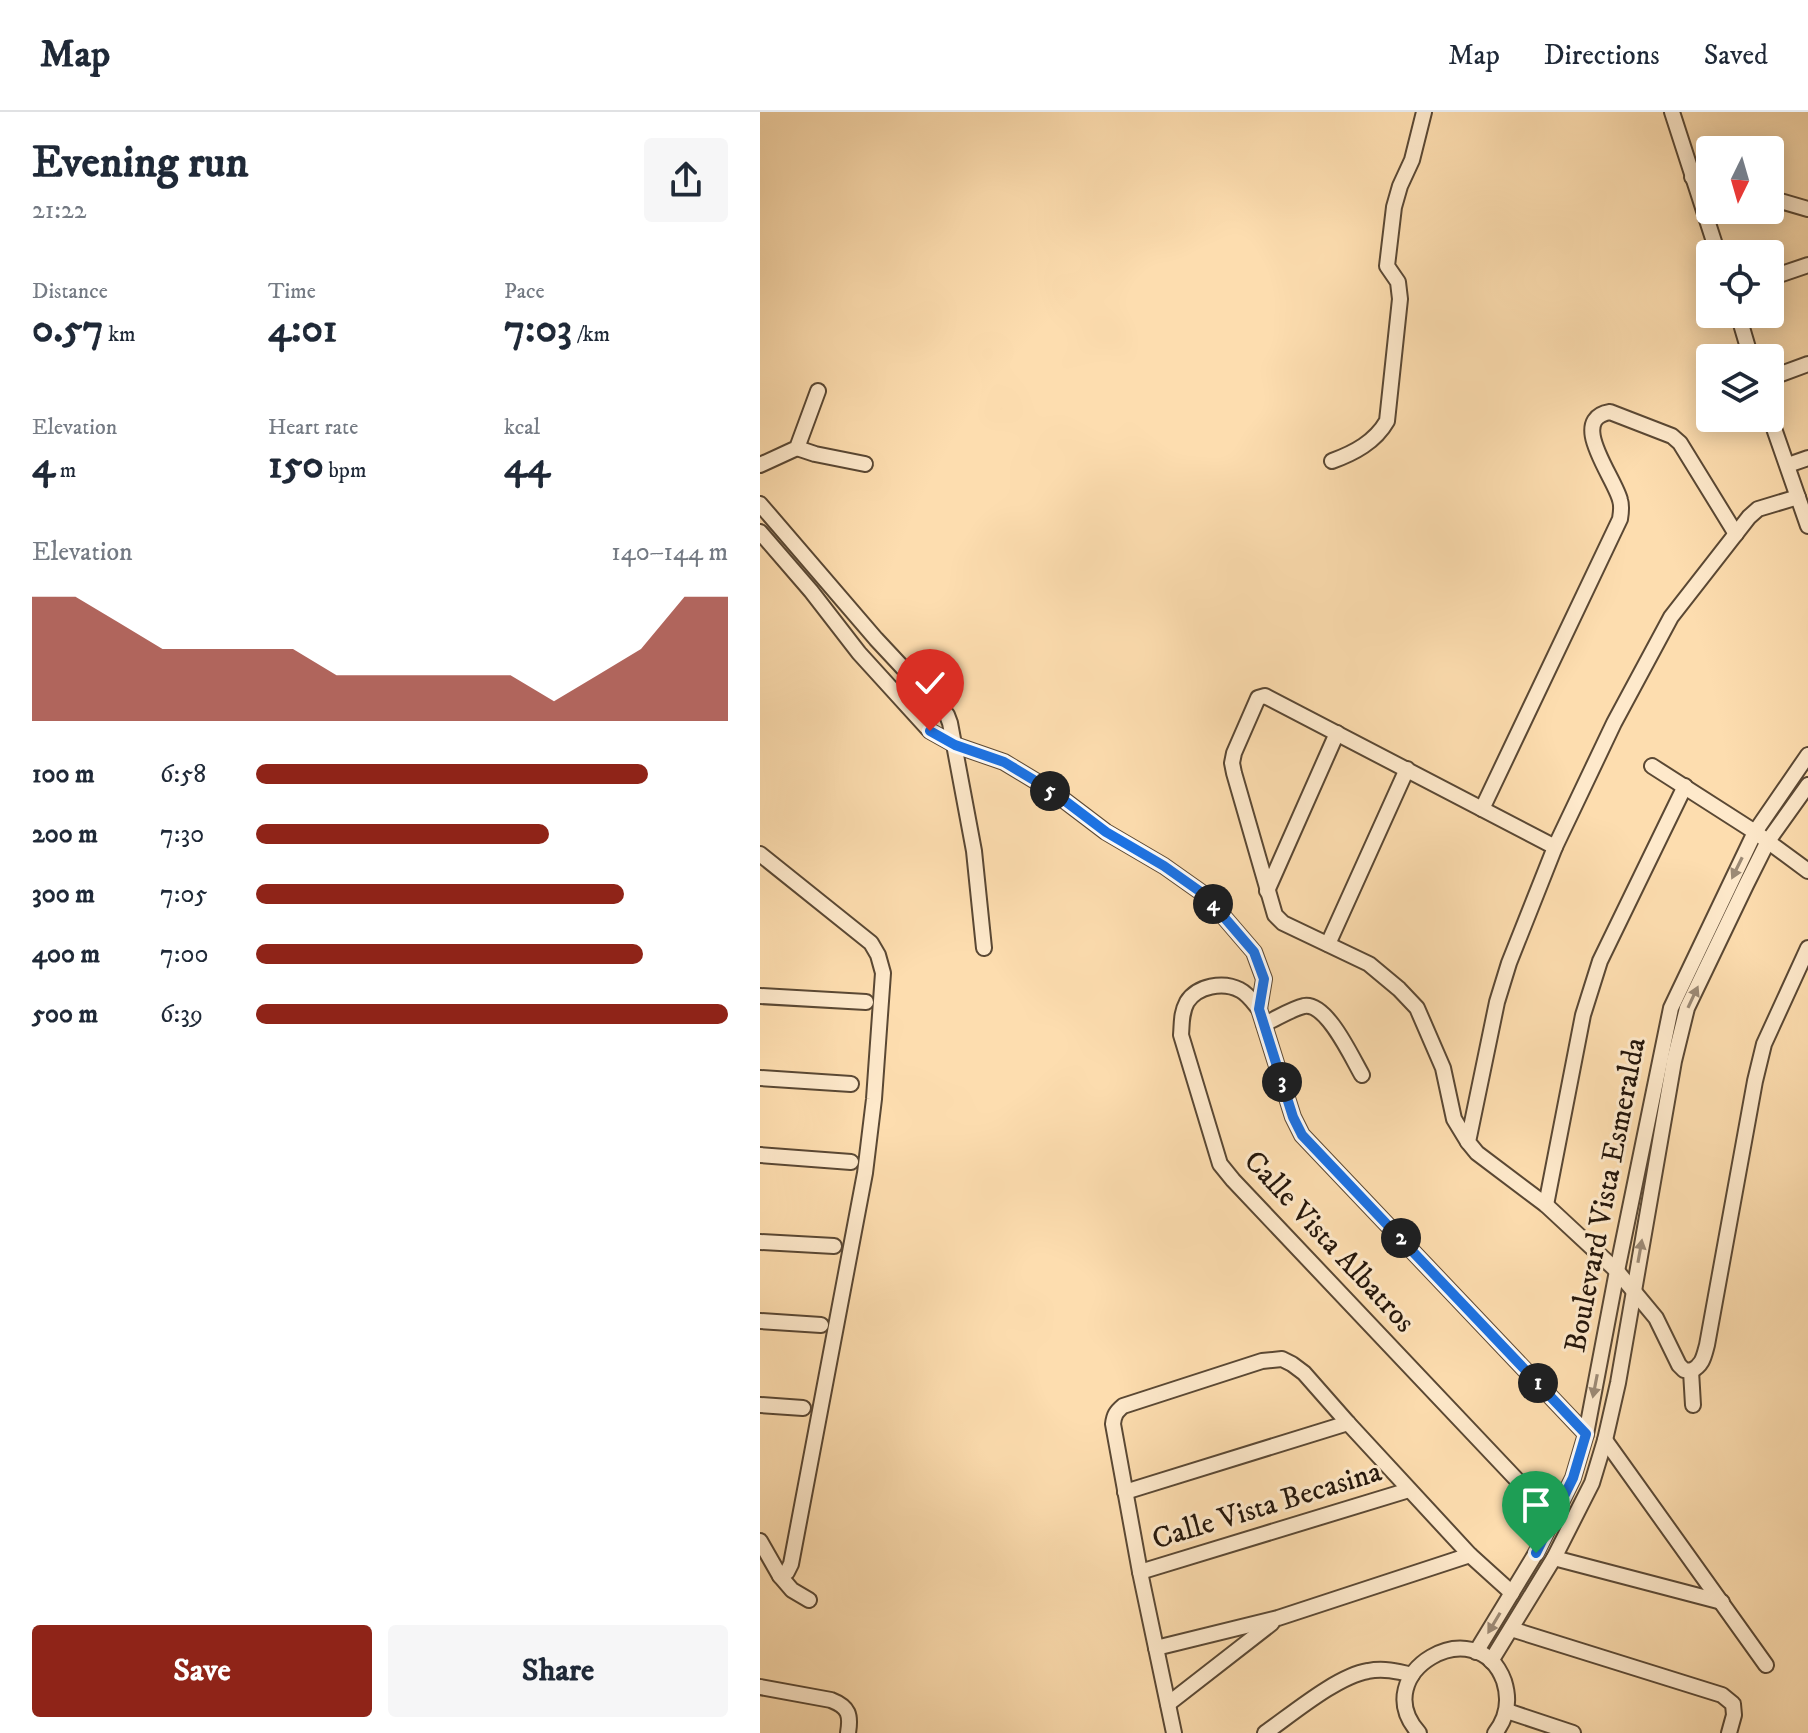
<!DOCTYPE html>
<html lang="en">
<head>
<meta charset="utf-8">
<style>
  :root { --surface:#fff; --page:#f6f6f7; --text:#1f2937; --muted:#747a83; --line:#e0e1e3; --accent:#8f2418 }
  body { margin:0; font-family:"IM FELL DW Pica",serif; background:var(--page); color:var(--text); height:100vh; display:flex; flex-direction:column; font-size:30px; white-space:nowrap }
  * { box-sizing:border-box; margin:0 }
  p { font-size:26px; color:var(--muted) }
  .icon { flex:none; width:44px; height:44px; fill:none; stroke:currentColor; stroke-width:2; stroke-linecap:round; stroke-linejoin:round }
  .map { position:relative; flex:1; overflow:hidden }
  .side { display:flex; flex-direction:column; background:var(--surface); width:760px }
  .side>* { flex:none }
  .needle { width:52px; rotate:185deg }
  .controls { position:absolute; left:936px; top:24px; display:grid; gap:16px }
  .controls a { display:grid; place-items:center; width:88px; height:88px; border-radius:8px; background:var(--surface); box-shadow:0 4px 20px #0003; font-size:40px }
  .pin { position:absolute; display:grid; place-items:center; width:68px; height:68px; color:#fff; margin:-82px -34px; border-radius:50% 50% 50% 0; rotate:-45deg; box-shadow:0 0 8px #0007 }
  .pin .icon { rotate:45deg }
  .km { position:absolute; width:40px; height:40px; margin:-20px; border-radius:50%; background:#222; color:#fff; font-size:22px; line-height:40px; text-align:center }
  .round { display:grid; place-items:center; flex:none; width:84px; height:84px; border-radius:8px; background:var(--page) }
  .head { display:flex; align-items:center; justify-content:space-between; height:136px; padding:0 32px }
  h1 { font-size:44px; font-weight:700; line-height:60px }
  .metrics { display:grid; grid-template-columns:repeat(3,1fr); gap:12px; height:136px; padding:8px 32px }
  .metrics div { display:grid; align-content:center }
  .metrics b { font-size:40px; font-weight:700 }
  .metrics small { font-size:22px; font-weight:400 }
  .metrics p { font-size:22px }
  .chart { height:224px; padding:16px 32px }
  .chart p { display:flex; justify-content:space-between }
  .chart svg { width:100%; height:144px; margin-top:8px; fill:var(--accent); opacity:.7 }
  .action { display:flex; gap:16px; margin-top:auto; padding:16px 32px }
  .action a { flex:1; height:92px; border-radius:8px; background:var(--accent); color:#fff; font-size:32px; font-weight:700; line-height:92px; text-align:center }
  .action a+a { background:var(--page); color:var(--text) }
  ul { padding:0 32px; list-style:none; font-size:26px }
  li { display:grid; grid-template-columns:128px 96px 1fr; align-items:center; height:60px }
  li i { height:20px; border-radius:10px; background:var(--accent) }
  header { display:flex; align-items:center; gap:48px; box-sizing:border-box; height:112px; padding:0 40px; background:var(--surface); border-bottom:2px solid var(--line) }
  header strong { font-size:38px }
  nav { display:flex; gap:44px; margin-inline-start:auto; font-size:28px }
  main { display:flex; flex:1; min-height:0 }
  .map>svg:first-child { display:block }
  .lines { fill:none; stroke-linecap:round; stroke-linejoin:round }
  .street-casing { stroke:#5a4834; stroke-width:18 }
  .street { stroke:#fee9cb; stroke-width:14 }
  .oneway { fill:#9c8a75 }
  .route-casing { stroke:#fff; stroke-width:16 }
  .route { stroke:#1a73e8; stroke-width:10 }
  .labels { text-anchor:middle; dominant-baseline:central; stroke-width:6; stroke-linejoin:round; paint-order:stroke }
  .street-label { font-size:30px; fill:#24160b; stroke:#fee9cb }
</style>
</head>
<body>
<header>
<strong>Map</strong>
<nav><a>Map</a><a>Directions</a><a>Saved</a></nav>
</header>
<main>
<section class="side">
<div class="head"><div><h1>Evening run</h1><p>21:22</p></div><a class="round"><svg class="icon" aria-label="share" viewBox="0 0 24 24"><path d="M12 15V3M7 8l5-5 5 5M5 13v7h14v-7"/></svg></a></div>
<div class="metrics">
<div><p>Distance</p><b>0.57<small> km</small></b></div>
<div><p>Time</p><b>4:01</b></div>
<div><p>Pace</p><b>7:03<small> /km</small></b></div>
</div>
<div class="metrics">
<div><p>Elevation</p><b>4<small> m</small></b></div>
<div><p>Heart rate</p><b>150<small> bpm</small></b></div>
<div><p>kcal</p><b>44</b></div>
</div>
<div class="chart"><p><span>Elevation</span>140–144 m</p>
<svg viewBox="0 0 160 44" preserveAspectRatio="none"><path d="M0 44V6L10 6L20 14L30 22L40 22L50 22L60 22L70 30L80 30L90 30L100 30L110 30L120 38L130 30L140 22L150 6L160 6V44z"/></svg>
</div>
<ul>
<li><b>100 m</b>6:58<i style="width:83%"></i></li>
<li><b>200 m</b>7:30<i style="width:62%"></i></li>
<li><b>300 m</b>7:05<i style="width:78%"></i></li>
<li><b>400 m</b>7:00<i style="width:82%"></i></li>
<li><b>500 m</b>6:39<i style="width:100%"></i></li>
</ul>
<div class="action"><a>Save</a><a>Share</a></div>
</section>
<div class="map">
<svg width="1048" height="1621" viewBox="0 0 1048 1621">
  <rect width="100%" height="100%" fill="#fdddaf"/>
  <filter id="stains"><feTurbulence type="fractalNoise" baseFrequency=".0025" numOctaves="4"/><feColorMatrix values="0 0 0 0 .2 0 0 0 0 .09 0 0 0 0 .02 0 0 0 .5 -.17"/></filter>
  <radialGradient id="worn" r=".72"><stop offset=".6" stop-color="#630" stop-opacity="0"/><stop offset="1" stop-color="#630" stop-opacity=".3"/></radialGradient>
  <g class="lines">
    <g class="street-casing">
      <g id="street">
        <polyline points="912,0 958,142"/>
        <polyline points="932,65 950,70"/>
        <polyline points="1010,86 1048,97"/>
        <polyline points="1010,166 1048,153"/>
        <polyline points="978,202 991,246"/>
        <polyline points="1010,266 1048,252"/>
        <polyline points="1010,305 1048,414"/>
        <polyline points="37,336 55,342 105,352"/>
        <path d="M 572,349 C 594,341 615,330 627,309 L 640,187 L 638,170 L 627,154 L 634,95 L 640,74 L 652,48 L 664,0"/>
        <polyline points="0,353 37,336 58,279"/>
        <polyline points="1028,353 1048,346"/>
        <polyline points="0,392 116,527 187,603 190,611 214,739 224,836"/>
        <polyline points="0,420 51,479 99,541 170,619 195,633 244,650 292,679 346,720 404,754 445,783 494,840 504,867 499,897"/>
        <polyline points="892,654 995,720 1048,759"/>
        <path d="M 722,697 L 860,407 C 861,401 862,394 860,388 C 855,366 807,307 850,300 L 912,324 L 920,331 L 976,422"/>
        <polyline points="0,742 111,831 118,843 123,861 114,987 105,1061 31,1452 27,1460 20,1464"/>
        <polyline points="507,779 577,621"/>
        <polyline points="568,832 647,657"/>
        <polyline points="0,884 106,890"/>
        <path d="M 504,912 C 516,907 531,897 544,894 C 567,890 592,946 602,963"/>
        <polyline points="0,966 91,972"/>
        <polyline points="708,1030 694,1007 683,956 657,896 639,877 609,852 523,811 515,803 474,661 472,651 474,641 498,586 505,584 795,735"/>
        <polyline points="0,1043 91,1050"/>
        <polyline points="786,1093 823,903 840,849 925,674"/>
        <polyline points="0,1130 74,1134"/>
        <polyline points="0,1209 61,1213"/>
        <path d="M 931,1259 C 943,1253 944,1244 947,1233 L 995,969 L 1004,932 L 1048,836"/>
        <polyline points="0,1293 43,1296"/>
        <polyline points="933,1293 931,1259 924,1258 919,1253 896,1206 857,1159 786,1093 717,1041 708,1030 737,890 749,851 795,735 854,611 911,505 989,405 998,397 1038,385"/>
        <polyline points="845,1328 1006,1553"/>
        <polyline points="365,1380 588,1311"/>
        <path d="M 793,1406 L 473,1068 L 460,1052 L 421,923 C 422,911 421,901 427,890 C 437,874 463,869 480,878 C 488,882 494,891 499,897 L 533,1005 L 542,1023 L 826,1322"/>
        <polyline points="0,1429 20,1464 32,1478 49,1488"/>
        <polyline points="794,1446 962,1490"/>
        <polyline points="380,1460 649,1378"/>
        <polyline points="751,1517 962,1583 973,1592 974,1603 969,1621"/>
        <polyline points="396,1536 518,1506 710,1443"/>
        <polyline points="716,1540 776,1441 813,1366 826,1322 857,1159 911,896 995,720 1048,643"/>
        <polyline points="731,1549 794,1446 832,1371 845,1328 858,1271 914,949 927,896 986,773 1008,729 1048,673"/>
        <path d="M 0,1575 L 71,1588 C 89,1595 91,1603 88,1621"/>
        <polyline points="408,1592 512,1511"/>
        <polyline points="747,1599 813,1621"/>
        <path d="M 414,1621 L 380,1460 L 353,1312 C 354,1303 356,1300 363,1294 L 502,1249 L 522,1247 L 532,1252 L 544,1261 L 588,1311 L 710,1443 L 752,1481"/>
        <path d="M 505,1621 C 531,1603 577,1564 608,1559 C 623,1556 637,1559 652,1563"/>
        <path d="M 659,1621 C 605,1561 717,1496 744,1569 C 750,1588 747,1606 735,1621"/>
      </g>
    </g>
    <use href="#street" class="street"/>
  </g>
  <defs><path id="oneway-solid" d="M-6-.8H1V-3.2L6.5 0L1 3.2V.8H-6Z" transform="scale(2)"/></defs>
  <g class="oneway">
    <use href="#oneway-solid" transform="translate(977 756) rotate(116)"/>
    <use href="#oneway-solid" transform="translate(933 885) rotate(-65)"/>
    <use href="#oneway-solid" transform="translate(880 1139) rotate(-80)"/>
    <use href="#oneway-solid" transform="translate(835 1274) rotate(101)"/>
    <use href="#oneway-solid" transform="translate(734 1511) rotate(121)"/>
  </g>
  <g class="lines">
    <g class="route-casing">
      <polyline id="route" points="170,619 195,633 244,650 292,679 346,720 404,754 445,783 494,840 504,867 499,897 533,1005 542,1023 826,1322 813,1366 776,1441"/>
    </g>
    <use href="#route" class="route"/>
  </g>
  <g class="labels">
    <g class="street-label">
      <text transform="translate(846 1083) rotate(-79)">Boulevard Vista Esmeralda</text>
      <text transform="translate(569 1130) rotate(47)">Calle Vista Albatros</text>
      <text transform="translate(507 1394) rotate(-17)">Calle Vista Becasina</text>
    </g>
  </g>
  <rect width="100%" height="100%" filter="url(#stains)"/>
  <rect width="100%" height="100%" fill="url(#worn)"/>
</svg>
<div class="controls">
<a><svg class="needle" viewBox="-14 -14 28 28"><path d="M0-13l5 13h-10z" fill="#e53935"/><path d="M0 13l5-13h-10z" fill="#747a83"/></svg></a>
<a><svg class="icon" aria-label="locate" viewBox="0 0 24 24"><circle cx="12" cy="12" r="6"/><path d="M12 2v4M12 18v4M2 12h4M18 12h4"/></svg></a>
<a><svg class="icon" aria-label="layers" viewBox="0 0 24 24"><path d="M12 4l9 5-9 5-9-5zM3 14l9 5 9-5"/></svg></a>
</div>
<div class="pin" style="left:776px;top:1441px;background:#1e9e55"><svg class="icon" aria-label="arrive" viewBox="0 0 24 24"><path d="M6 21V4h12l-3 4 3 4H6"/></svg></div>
<div class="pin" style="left:170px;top:619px;background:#d93025"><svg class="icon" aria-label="check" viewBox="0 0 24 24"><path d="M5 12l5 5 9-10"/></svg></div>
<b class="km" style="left:778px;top:1271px">1</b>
<b class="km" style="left:641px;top:1126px">2</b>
<b class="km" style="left:522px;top:970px">3</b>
<b class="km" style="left:453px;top:792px">4</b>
<b class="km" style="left:290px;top:679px">5</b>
</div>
</main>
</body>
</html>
